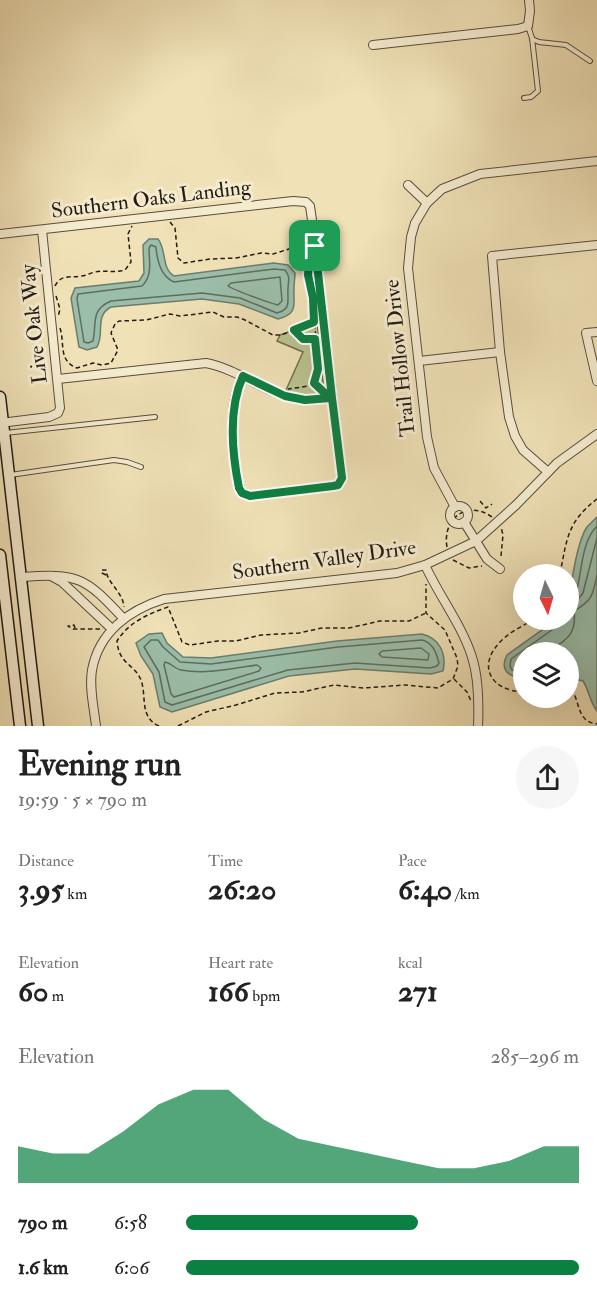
<!DOCTYPE html>
<html lang="en">
<head>
<meta charset="utf-8">
<style>
  :root { --surface:#fff; --page:#f6f6f6; --text:#222; --muted:#767676; --accent:#0b8043 }
  body { margin:0; font-family:"IM FELL Double Pica",serif; background:var(--page); color:var(--text); height:100vh; display:flex; flex-direction:column; font-size:22px; white-space:nowrap }
  * { box-sizing:border-box; margin:0 }
  p { font-size:20px; color:var(--muted) }
  .icon { flex:none; width:33px; height:33px; fill:none; stroke:currentColor; stroke-width:2; stroke-linecap:round; stroke-linejoin:round }
  .map { position:relative; height:726px; overflow:hidden }
  .panel { display:flex; flex-direction:column; background:var(--surface); flex:1 }
  .panel>* { flex:none }
  .needle { width:39px; rotate:175deg }
  .controls { position:absolute; left:513px; top:564px; display:grid; gap:12px }
  .controls a { display:grid; place-items:center; width:66px; height:66px; border-radius:50%; background:var(--surface); box-shadow:0 6px 24px #0002; font-size:30px }
  .pin { position:absolute; display:grid; place-items:center; width:51px; height:51px; color:#fff; margin:-26px; border-radius:12px; box-shadow:0 3px 9px #0006 }
  .round { display:grid; place-items:center; flex:none; width:63px; height:63px; border-radius:32px; background:var(--page) }
  .summary { display:flex; align-items:center; justify-content:space-between; height:102px; padding:0 18px }
  h1 { font-size:33px; font-weight:800; line-height:45px }
  .metrics { display:grid; grid-template-columns:repeat(3,1fr); gap:9px; height:102px; padding:6px 18px }
  .metrics div { display:grid; align-content:center }
  .metrics b { font-size:30px; font-weight:800 }
  .metrics small { font-size:16px; font-weight:400 }
  .metrics p { font-size:16px }
  .chart { height:168px; padding:12px 18px }
  .chart p { display:flex; justify-content:space-between }
  .chart svg { width:100%; height:108px; margin-top:6px; fill:var(--accent); opacity:.7 }
  ul { padding:0 18px; list-style:none; font-size:20px }
  li { display:grid; grid-template-columns:96px 72px 1fr; align-items:center; height:45px }
  li i { height:15px; border-radius:8px; background:var(--accent) }
  .map>svg:first-child { display:block }
  .green { fill:#b9c38f; stroke:#6e7051; stroke-width:1.5 }
  .water { fill:#9bbeaa; stroke:#6b7d6e; stroke-width:1.5 }
  .lines { fill:none; stroke-linecap:round; stroke-linejoin:round }
  .shore { stroke:#606d5e; stroke-width:1.5 }
  .lane-casing { stroke:#574d3c; stroke-width:6 }
  .street-casing { stroke:#574d3c; stroke-width:10 }
  .secondary-casing { stroke:#241c13; stroke-width:13 }
  .path { stroke:#241c13; stroke-width:1.5; stroke-dasharray:4.5 3; stroke-linecap:butt }
  .lane { stroke:#f5ecd0; stroke-width:4 }
  .street { stroke:#f5ecd0; stroke-width:8 }
  .secondary { stroke:#f5ecd0; stroke-width:10 }
  .route-casing { stroke:#fff; stroke-width:12 }
  .route { stroke:#0b8043; stroke-width:8 }
  .labels { text-anchor:middle; dominant-baseline:central; stroke-width:6; stroke-linejoin:round; paint-order:stroke }
  .street-label { font-size:21px; fill:#241c13; stroke:#f5ecd0 }
</style>
</head>
<body>
<div class="map">
<svg width="597" height="726" viewBox="0 0 597 726">
  <rect width="100%" height="100%" fill="#f0e1b7"/>
  <filter id="stains"><feTurbulence type="fractalNoise" baseFrequency=".00333" numOctaves="4"/><feColorMatrix values="0 0 0 0 .2 0 0 0 0 .09 0 0 0 0 .02 0 0 0 .5 -.17"/></filter>
  <radialGradient id="worn" r=".72"><stop offset=".6" stop-color="#630" stop-opacity="0"/><stop offset="1" stop-color="#630" stop-opacity=".3"/></radialGradient>
  <path class="green" d="M 317,321 L 324,392 C 312,398 298,395 286,390 L 303,352 L 277,341 L 280,335 Z"/>
  <g class="water">
    <path d="M 149,239 L 158,239 C 167,250 161,268 174,276 L 274,263 L 288,265 L 295,273 C 295,278 294,283 294,288 C 293,305 299,313 278,319 L 239,304 L 202,299 L 111,307 C 94,316 105,333 97,347 L 87,350 L 79,347 L 71,298 L 75,288 L 139,281 L 144,273 L 143,245 Z"/>
    <path d="M 597,517 L 597,711 C 590,703 589,690 583,681 L 569,678 L 568,652 L 524,652 L 523,678 C 509,677 499,670 507,655 L 556,620 L 568,620 C 568,599 576,543 587,527 C 590,524 594,520 597,517 Z"/>
    <path d="M 162,633 L 167,643 L 183,657 L 211,658 L 337,641 L 422,634 C 439,638 447,653 443,671 L 431,674 L 355,669 L 289,676 L 172,712 L 160,707 L 153,674 L 141,656 L 136,643 L 149,634 Z"/>
  </g>
  <g class="lines">
    <g class="shore">
      <path d="M 151,245 L 156,247 C 157,260 160,276 174,282 L 274,269 L 285,270 C 291,277 288,281 288,289 C 287,301 292,309 277,313 L 240,298 L 202,293 L 111,301 C 90,310 97,323 93,341 L 88,343 L 84,342 L 77,299 L 78,294 L 142,286 C 153,276 149,261 149,248 Z"/>
      <path d="M 280,277 L 282,301 L 278,305 C 269,303 234,290 228,286 L 231,283 Z"/>
      <path d="M 568,593 L 574,592 L 577,589 C 582,569 582,541 597,526"/>
      <polyline points="568,601 578,599 583,593 597,538"/>
      <path d="M 151,640 L 158,640 L 163,647 L 180,662 L 211,664 L 338,647 L 422,640 C 433,643 436,652 439,663 L 437,666 L 430,668 L 355,663 L 288,670 L 172,705 L 165,702 L 159,672 L 144,647 Z"/>
      <polygon points="421,648 429,654 428,660 382,657 379,654 382,651"/>
      <path d="M 548,652 C 566,640 577,635 574,611 C 592,601 593,595 597,575"/>
      <path d="M 165,662 C 171,663 175,669 181,670 C 206,675 233,668 257,665 L 261,668 L 259,671 L 174,697 L 171,694 L 164,665 Z"/>
      <polyline points="524,672 512,670 510,666 511,659 556,627 558,620"/>
    </g>
    <g class="lane-casing">
      <g id="lane">
        <polyline points="532,39 539,42 566,45 590,61"/>
        <polyline points="524,98 531,97 538,91 532,38 528,26"/>
        <polyline points="5,433 155,417"/>
        <polyline points="10,475 114,460 127,462 141,467"/>
      </g>
    </g>
    <g class="street-casing">
      <g id="street">
        <polyline points="373,45 518,29 528,26 530,11 529,0"/>
        <polyline points="408,185 427,203"/>
        <path d="M 0,234 L 293,201 L 306,202 L 310,206 L 312,220 L 342,478 L 338,485 L 250,496 L 242,493 C 234,478 231,421 234,403 C 235,393 239,385 243,376"/>
        <polyline points="597,332 586,333 597,381"/>
        <polyline points="419,361 500,352"/>
        <path d="M 58,379 L 206,363 C 241,370 268,396 304,400 C 313,401 323,398 332,398"/>
        <polyline points="0,423 49,417 58,413 60,408 42,230"/>
        <polyline points="548,472 523,450 515,436 509,417 500,352 492,256 597,245"/>
        <circle cx="459" cy="515" r="9"/>
        <polyline points="455,507 434,468 427,437 408,268 411,237 415,223 427,203 442,189 480,174 597,161"/>
        <polyline points="464,522 487,559 500,569"/>
        <path d="M 425,565 C 439,596 462,625 472,657 C 479,679 479,703 478,726"/>
        <polyline points="51,576 62,582 112,629"/>
        <path d="M 22,577 C 78,573 85,577 123,618"/>
        <path d="M 96,726 C 94,708 89,688 92,670 C 99,632 129,610 164,599 L 397,573 L 425,565 L 476,541 L 516,505 L 557,463 L 597,434"/>
      </g>
    </g>
    <g class="secondary-casing">
      <g id="secondary">
        <polyline points="0,397 38,726"/>
        <polyline points="0,555 20,726"/>
      </g>
    </g>
    <g class="path">
      <polyline points="170,222 175,228 178,258 184,263 210,259 236,258 261,253 273,254 289,249 300,251 307,258 308,275 313,298 318,369 313,383 309,386 288,389"/>
      <path d="M 55,286 C 61,274 69,278 81,276 C 86,276 90,273 95,272 C 105,270 115,273 125,270 L 131,262 L 128,234 L 132,226"/>
      <polyline points="56,296 60,309 58,317"/>
      <path d="M 60,328 C 65,343 58,361 77,368 L 93,363 L 102,365 L 111,363 L 118,350 L 111,333 L 115,324 L 119,321 L 146,320 L 170,314 L 180,316 L 213,312 L 224,317 L 237,317 L 245,320 L 273,335 L 280,335 L 307,327 L 314,322"/>
      <polyline points="296,332 303,339 314,339"/>
      <polyline points="310,379 322,391"/>
      <polyline points="480,501 486,508 492,504"/>
      <path d="M 447,547 C 442,519 467,499 492,517"/>
      <polyline points="501,556 503,535 501,527"/>
      <polyline points="453,560 469,568 482,566"/>
      <path d="M 560,574 C 567,539 567,522 597,499"/>
      <path d="M 106,575 L 102,573 L 102,570 L 106,570 C 107,583 123,592 124,607"/>
      <polyline points="75,628 74,625 68,626 73,629 103,629"/>
      <polyline points="454,679 467,692 471,701"/>
      <path d="M 524,692 C 491,691 476,666 501,641 C 510,632 522,626 533,620"/>
      <path d="M 568,692 L 575,696 C 580,709 580,722 597,724"/>
      <path d="M 159,726 C 139,717 147,697 141,680 C 134,663 119,665 117,641 C 129,622 148,614 168,607 L 182,642 L 190,645 L 218,641 L 236,641 L 261,635 L 299,633 L 322,628 L 349,628 L 380,621 L 409,621 L 426,613"/>
      <polyline points="178,726 206,712 236,705 275,693 302,692 334,685 363,688 405,685 438,688 453,679 458,666 457,658 445,630 426,613 426,584"/>
    </g>
    <use href="#lane" class="lane"/>
    <use href="#street" class="street"/>
    <use href="#secondary" class="secondary"/>
  </g>
  <g class="lines">
    <g class="route-casing">
      <path id="route" d="M 315,246 L 300,250 L 308,258 L 309,262 L 308,275 L 313,298 L 314,322 L 294,330 L 303,339 L 315,339 L 318,369 L 314,383 L 330,398 L 332,398 L 342,478 L 338,485 L 333,486 L 250,496 L 242,493 L 239,488 C 232,453 228,409 243,376 L 285,396 L 305,400 L 330,398 L 332,398 L 315,246"/>
    </g>
    <use href="#route" class="route"/>
  </g>
  <g class="labels">
    <g class="street-label">
      <text transform="translate(151 199) rotate(-7)">Southern Oaks Landing</text>
      <text transform="translate(34 324) rotate(-96)">Live Oak Way</text>
      <text transform="translate(400 358) rotate(-96)">Trail Hollow Drive</text>
      <text transform="translate(324 560) rotate(-8)">Southern Valley Drive</text>
    </g>
  </g>
  <rect width="100%" height="100%" filter="url(#stains)"/>
  <rect width="100%" height="100%" fill="url(#worn)"/>
</svg>
<div class="controls">
<a><svg class="needle" viewBox="-14 -14 28 28"><path d="M0-13l5 13h-10z" fill="#e53935"/><path d="M0 13l5-13h-10z" fill="#767676"/></svg></a>
<a><svg class="icon" aria-label="layers" viewBox="0 0 24 24"><path d="M12 4l9 5-9 5-9-5zM3 14l9 5 9-5"/></svg></a>
</div>
<div class="pin" style="left:315px;top:246px;background:#1e9e55"><svg class="icon" aria-label="arrive" viewBox="0 0 24 24"><path d="M6 21V4h12l-3 4 3 4H6"/></svg></div>
</div>
<section class="panel">
<div class="summary"><div><h1>Evening run</h1><p>19:59 · 5 × 790 m</p></div><a class="round"><svg class="icon" aria-label="share" viewBox="0 0 24 24"><path d="M12 15V3M7 8l5-5 5 5M5 13v7h14v-7"/></svg></a></div>
<div class="metrics">
<div><p>Distance</p><b>3.95<small> km</small></b></div>
<div><p>Time</p><b>26:20</b></div>
<div><p>Pace</p><b>6:40<small> /km</small></b></div>
</div>
<div class="metrics">
<div><p>Elevation</p><b>60<small> m</small></b></div>
<div><p>Heart rate</p><b>166<small> bpm</small></b></div>
<div><p>kcal</p><b>271</b></div>
</div>
<div class="chart"><p><span>Elevation</span>285–296 m</p>
<svg viewBox="0 0 160 44" preserveAspectRatio="none"><path d="M0 44V29L10 32L20 32L30 23L40 12L50 6L60 6L70 18L80 26L90 29L100 32L110 35L120 38L130 38L140 35L150 29L160 29V44z"/></svg>
</div>
<ul>
<li><b>790 m</b>6:58<i style="width:59%"></i></li>
<li><b>1.6 km</b>6:06<i style="width:100%"></i></li>
</ul>
</section>
</body>
</html>
